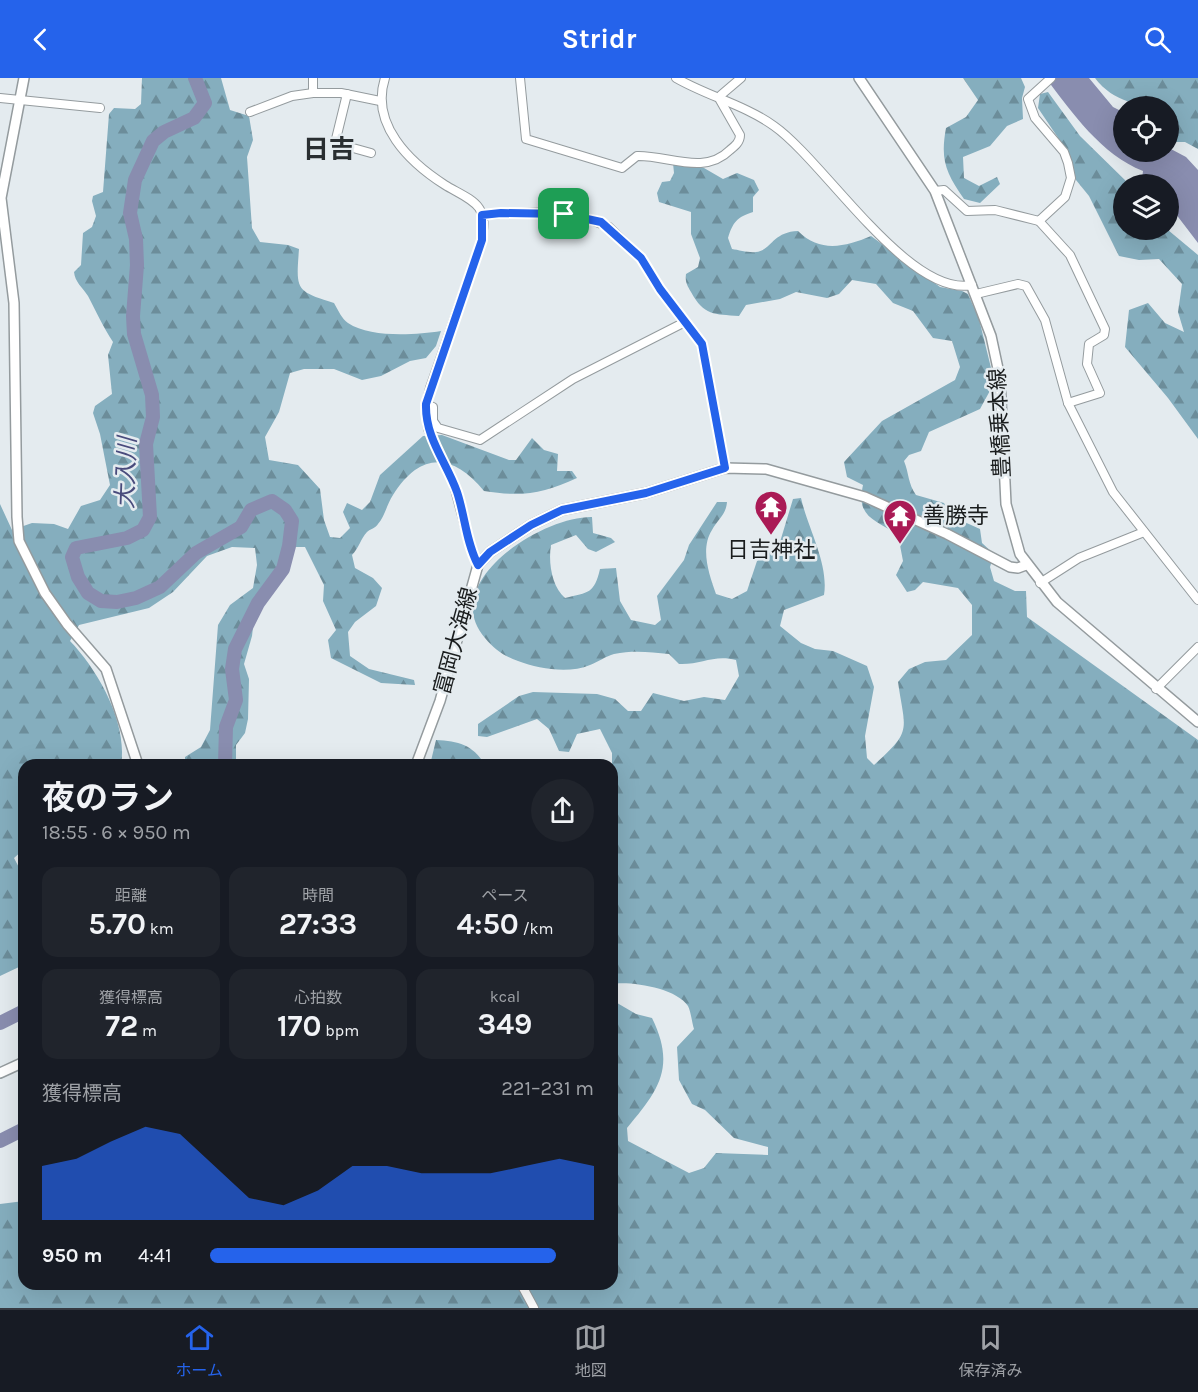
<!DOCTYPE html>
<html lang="ja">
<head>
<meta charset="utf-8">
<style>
  :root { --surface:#171b24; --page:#20242c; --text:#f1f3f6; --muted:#9ea1a6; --line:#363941; --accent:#2563eb }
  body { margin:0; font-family:Karla,"Noto Sans JP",sans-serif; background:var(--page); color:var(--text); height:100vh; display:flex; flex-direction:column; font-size:22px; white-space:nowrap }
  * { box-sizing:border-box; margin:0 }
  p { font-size:20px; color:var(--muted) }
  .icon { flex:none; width:33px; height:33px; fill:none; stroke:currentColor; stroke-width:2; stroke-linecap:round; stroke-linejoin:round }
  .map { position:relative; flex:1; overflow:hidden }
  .drawer { position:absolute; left:18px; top:681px; width:600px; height:531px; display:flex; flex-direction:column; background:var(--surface); border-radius:18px; box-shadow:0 6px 24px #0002 }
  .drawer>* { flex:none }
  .buttons { position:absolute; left:1113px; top:18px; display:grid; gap:12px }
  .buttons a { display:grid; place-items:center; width:66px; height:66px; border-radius:50%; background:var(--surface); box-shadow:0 6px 24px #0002; font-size:30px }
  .pin { position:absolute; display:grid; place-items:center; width:51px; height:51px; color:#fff; margin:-26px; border-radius:12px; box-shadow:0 3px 9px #0006 }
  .round { display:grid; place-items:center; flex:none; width:63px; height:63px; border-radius:32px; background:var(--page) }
  .headline { display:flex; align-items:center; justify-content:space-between; height:102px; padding:0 24px }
  h1 { font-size:33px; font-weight:700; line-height:45px }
  .figures { display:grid; grid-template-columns:repeat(3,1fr); gap:9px; height:102px; padding:6px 24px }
  .figures div { display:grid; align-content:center; border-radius:15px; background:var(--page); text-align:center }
  .figures b { font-size:30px; font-weight:700 }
  .figures small { font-size:16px; font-weight:400 }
  .figures p { font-size:16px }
  .chart { height:168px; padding:12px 24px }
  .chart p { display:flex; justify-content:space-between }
  .chart svg { width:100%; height:108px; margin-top:6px; fill:var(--accent); opacity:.7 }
  ul { padding:0 24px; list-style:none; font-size:20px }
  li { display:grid; grid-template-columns:96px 72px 1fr; align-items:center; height:45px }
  li i { height:15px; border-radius:8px; background:var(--accent) }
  header { display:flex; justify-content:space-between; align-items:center; height:78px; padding:0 24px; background:var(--accent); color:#fff; font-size:27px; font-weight:700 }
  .dock { display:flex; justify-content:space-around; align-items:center; height:84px; border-top:2px solid var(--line); background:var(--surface); font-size:16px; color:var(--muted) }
  .dock a { display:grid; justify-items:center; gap:3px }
  .dock .on { color:var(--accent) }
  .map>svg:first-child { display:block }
  .forest { fill:url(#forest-firs) }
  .water { fill:#898daf }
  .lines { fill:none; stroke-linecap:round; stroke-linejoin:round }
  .river { stroke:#898daf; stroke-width:14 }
  .minor-casing { stroke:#949b9e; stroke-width:10 }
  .major-casing { stroke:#949b9e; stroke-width:12 }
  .minor { stroke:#fff; stroke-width:8 }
  .major { stroke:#fff; stroke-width:9 }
  .route-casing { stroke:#fff; stroke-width:12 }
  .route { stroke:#2563eb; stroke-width:8 }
  .labels { text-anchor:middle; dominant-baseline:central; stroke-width:5; stroke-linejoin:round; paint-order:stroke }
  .street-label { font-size:22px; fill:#1a1d1e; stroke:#e4ebef }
  .poi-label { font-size:22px; fill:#1a1d1e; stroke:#e4ebef; text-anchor:start }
  .water-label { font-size:24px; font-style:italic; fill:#494b7c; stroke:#e4ebef }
  .quarter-label { font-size:26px; font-weight:bold; fill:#292e31; stroke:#e4ebef }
</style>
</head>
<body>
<header><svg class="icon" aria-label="back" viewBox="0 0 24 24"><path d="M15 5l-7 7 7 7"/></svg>Stridr<svg class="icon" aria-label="search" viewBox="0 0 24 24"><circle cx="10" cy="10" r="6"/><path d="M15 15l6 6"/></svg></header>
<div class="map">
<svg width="1198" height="1230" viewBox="0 0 1198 1230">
  <defs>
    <pattern id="forest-firs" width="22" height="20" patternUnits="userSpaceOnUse" patternTransform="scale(1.5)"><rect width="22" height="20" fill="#85aebe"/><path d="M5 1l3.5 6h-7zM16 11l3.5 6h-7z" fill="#6c8d9a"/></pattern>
  </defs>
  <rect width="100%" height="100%" fill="#e4ebef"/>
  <g class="forest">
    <path d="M 142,0 L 221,0 L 230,32 L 249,38 L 253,62 L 247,79 L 252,150 L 260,164 L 288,167 L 299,171 C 296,212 295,213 334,225 C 338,232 342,241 348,245 C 370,260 415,257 441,253 L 436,268 L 426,280 L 410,283 L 381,298 L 362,302 L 334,291 L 304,291 L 290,295 L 279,334 L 265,359 L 269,382 L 298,387 L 320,411 L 324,442 L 330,459 L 340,460 L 350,450 L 343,434 L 347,425 L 362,432 L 370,424 L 380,397 L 423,358 L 442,357 L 509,382 L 516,382 L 532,360 L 544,372 L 558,376 L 557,393 L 572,393 L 577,400 C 543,416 521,419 484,413 C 452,374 420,374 393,417 C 387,426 385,438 378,446 C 376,450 370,451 367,454 C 361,460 359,470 352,477 L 355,490 L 373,500 L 382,510 L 376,528 L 355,544 L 348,554 L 350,578 L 369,591 L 414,602 L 415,607 L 381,605 L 331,580 L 328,562 L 336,552 L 323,523 L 324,507 L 305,469 L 295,469 L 290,482 L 282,486 L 275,498 L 256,519 L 251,531 L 254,541 L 252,558 L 244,586 L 249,601 L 248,641 L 245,655 L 236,667 L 236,687 L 185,687 L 185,679 L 201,669 L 210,652 L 218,547 L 230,527 L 253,510 L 257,487 L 255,470 L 232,469 L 207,478 L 173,514 L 149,530 L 79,547 L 70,563 C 98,592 128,645 121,687 L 24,687 L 24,771 L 14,780 L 24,799 L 24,890 L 19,889 L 0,898 L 0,426 L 12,452 L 32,445 L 54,446 L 68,451 L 81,428 L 100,422 L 110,407 L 100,356 L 93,335 L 95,328 L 112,316 L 108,277 L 113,264 C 103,249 96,233 88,218 C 82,209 75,204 74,194 L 81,187 L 83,155 L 92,149 L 96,138 L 92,123 L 93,118 L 103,114 L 109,36 L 114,30 L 135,31 L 141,26 Z"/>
    <path d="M 963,0 L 1021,0 L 1025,9 L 1022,20 L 1023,41 L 1007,48 L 990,68 L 963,79 L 964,100 L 979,108 L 997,99 L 1000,106 L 980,125 L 964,121 C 946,95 940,82 946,50 L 966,39 L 978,22 Z"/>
    <path d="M 1095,0 L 1198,0 L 1198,71 L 1185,64 L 1169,64 L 1168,28 C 1140,28 1114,25 1095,0 Z"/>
    <polygon points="1048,14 1080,58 1129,106 1124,106 1124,152 1168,152 1198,177 1198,361 1168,320 1125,269 1129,232 1148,225 1165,245 1184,254 1178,234 1182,206 1159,181 1139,182 1119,178 1089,118 1076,102 1067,73 1038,30 1040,16"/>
    <path d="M 679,83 L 704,90 L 723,101 L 737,95 L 754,102 L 759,112 L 753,119 L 753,134 C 737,139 733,144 728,160 L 732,171 C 739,172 749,175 756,174 C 772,172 772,154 798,153 C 820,175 845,169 871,158 L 940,209 L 962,213 L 968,216 L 979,241 L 992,294 L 992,309 L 980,331 L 929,354 L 921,373 L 909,377 L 904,383 C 909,395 908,406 916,417 L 944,425 L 951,438 L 980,451 L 982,465 L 994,476 L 990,489 L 994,503 L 1015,513 L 1026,513 L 1027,539 L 1198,662 L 1198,1230 L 0,1230 L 0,1126 L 24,1123 L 24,1206 L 612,1206 L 612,922 L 636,936 L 652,940 C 676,989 659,1012 627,1050 L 628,1063 L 689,1095 L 704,1090 L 716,1075 L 768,1077 L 768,1069 L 734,1060 L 705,1032 L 692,1026 L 679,1002 L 677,969 L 694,951 C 692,945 691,934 688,928 C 676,910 631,903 612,906 L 612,675 L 600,651 L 577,656 L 569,674 L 559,673 L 549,651 L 537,641 L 487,659 L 478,658 L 478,646 L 519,618 L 533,614 L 597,616 L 615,621 L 628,633 L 641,633 L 653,615 L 684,623 L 704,619 L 725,622 L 739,598 L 736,582 C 714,576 701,587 679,586 L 669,576 C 650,574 633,572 614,576 C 606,578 598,584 590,587 C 569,596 539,591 518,583 C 504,578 495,572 485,560 C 437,504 543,438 592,439 L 593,455 L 611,460 L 615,464 L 596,474 L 588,471 L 576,457 L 551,467 C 548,485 552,509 565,520 C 589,514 594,516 600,491 L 616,490 L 620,523 L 631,542 L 655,547 L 661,542 L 657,518 L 684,482 L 689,467 L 717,424 L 727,424 C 726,437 718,441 712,452 C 700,471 709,496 716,516 L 732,521 L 747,513 L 757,483 L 780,464 L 793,421 L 801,420 C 808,451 829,486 824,517 L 784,532 L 780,548 L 801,565 L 815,571 L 833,573 L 867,588 L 874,609 L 865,658 L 867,680 L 874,687 C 913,652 905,653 898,604 L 909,591 L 925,584 L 946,582 L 972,557 L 972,527 L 958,510 L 923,504 L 915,512 L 907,514 L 896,497 L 903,483 L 898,457 C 874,441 856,439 863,407 L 847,399 L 844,384 L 882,343 L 955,302 L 960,289 L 952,263 L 933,260 L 913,233 L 893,225 L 876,206 L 852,202 L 839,216 L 827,220 L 796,214 L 780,221 L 746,227 L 739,238 C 714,236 704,238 691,214 C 687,207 685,204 686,196 L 698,189 L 700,180 L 691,156 L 691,134 L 659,124 L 657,115 L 662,104 L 670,103 L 674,95 L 673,85 Z"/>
    <path d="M 436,662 C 459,663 473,667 485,687 L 430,687 Z"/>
  </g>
  <path class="water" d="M 1046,0 L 1089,0 L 1113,29 L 1123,34 L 1124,74 L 1168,74 L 1169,70 L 1186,79 L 1198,92 L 1198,165 L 1169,127 L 1168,106 L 1147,106 L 1142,101 L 1143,93 C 1102,77 1072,35 1046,0 Z"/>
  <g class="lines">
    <g class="river">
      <polyline points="195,0 205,25 194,40 164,54 153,63 135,102 130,135 136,161 137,187 133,238 134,256 152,317 153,339 146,366 150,439 143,452 127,460 76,470 72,479 78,499 88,515 101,523 117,524 136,520 160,509 196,475 241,449 251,432 272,423 285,432 292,443 289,468 283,491 258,525 235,571 232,591 236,622 226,649 225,687"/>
      <polyline points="0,945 24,933"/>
      <polyline points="0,1063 24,1051"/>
    </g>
    <g class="minor-casing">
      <g id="minor">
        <polyline points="313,0 313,15"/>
        <path d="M 385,0 C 370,46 409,84 445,107 C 456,114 472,120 479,130 C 486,140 483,151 482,162 L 430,310 L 426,326 L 428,351 L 453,404 L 471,471 L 478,487"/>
        <path d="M 520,0 L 526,61 L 622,90 L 637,78 C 668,77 704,98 730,72 C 735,68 740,64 740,57 L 720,22 L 721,17 L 741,0"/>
        <path d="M 676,0 C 707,18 745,27 774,48 C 824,83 909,220 972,207"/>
        <polyline points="347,16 335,65 371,75"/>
        <polyline points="0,20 100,30"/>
        <polyline points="250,34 292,18 313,15 341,15 380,23"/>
        <polyline points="935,113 944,112 967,133 995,132 1039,143 1065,119 1071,100 1068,85 1064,74 1035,40 1028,21 1051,0"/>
        <polyline points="482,137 540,134 579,137 609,149 641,180 660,211 702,266 725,390"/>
        <polyline points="1039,143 1070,177 1105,251 1104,257 1089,266 1087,286 1100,315 1068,325"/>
        <polyline points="976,216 1018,206 1026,208 1045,242 1068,325 1113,414 1198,522"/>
        <polyline points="426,326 433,329 433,343 438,350 480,362 573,301 685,244"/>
        <polyline points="1040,505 1079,480 1144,454"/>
        <polyline points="1156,611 1198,569"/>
        <polyline points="521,1206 534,1230"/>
      </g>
    </g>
    <g class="major-casing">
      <g id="major">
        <polyline points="24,0 1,120 14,225 17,439 19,463 45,515 67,546 106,591 138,687"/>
        <polyline points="859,0 935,113 991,258 1000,300 1006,426 1020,476 1057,524 1198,644"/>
        <polyline points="416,687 440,623 478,487 490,474 531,447 562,432 646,415 725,390 766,391 865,419 947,456 1010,489 1018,490 1026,487"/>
        <polyline points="0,995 24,984"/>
      </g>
    </g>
    <use href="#minor" class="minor"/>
    <use href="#major" class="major"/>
  </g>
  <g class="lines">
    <g class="route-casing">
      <path id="route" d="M 501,135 L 564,136 L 601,144 L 641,180 L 660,211 L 702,266 L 725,390 L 646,415 L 562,432 L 531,447 L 490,474 L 478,487 C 466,464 465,438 457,414 C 446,383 425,360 426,326 L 482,162 L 482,137 Z"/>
    </g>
    <use href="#route" class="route"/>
  </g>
  <defs>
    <g id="temple-pin" transform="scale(1.725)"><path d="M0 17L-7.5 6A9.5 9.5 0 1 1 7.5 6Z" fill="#aa1a55" stroke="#e4ebef"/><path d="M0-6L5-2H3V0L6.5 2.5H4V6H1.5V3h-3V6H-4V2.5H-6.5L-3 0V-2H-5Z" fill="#fff"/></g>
  </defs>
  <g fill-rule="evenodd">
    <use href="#temple-pin" x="771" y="429"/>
    <use href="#temple-pin" x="900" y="438"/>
  </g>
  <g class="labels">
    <g class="street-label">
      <text transform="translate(1000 345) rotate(-93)">豊橋乗本線</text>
      <text transform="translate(456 563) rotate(-75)">富岡大海線</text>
    </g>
    <g class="poi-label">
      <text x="923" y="438">善勝寺</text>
      <text x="771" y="472" text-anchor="middle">日吉神社</text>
    </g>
    <g class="water-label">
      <text transform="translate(126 395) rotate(-88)">大入川</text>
    </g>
    <g class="quarter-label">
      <text x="329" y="71">日吉</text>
    </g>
  </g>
</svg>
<div class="buttons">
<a><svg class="icon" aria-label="locate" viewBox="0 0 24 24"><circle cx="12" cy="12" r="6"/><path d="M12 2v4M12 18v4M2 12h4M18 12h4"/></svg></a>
<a><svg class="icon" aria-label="layers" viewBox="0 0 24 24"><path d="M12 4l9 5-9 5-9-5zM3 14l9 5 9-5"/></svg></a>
</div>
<div class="pin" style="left:564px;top:136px;background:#1e9e55"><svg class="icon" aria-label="arrive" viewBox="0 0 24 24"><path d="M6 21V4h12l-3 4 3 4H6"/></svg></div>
<section class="drawer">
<div class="headline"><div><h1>夜のラン</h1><p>18:55 · 6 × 950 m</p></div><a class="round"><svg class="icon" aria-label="share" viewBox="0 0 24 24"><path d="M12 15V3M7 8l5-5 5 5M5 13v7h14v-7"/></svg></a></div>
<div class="figures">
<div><p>距離</p><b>5.70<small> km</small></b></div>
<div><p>時間</p><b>27:33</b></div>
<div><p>ペース</p><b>4:50<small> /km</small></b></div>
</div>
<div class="figures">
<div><p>獲得標高</p><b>72<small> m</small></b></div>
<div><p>心拍数</p><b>170<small> bpm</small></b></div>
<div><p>kcal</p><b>349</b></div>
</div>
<div class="chart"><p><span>獲得標高</span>221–231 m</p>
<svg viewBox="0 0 160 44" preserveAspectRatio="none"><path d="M0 44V22L10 19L20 12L30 6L40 9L50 22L60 35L70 38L80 32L90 22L100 22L110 25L120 25L130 25L140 22L150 19L160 22V44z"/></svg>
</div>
<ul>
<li><b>950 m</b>4:41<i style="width:90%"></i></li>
</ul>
</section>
</div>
<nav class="dock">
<a class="on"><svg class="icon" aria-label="home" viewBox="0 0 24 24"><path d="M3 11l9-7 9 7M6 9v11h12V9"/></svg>ホーム</a>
<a><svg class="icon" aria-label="map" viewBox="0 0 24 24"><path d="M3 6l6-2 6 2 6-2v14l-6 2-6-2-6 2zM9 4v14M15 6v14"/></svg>地図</a>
<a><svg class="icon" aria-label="saved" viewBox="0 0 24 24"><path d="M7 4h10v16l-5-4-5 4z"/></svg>保存済み</a>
</nav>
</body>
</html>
